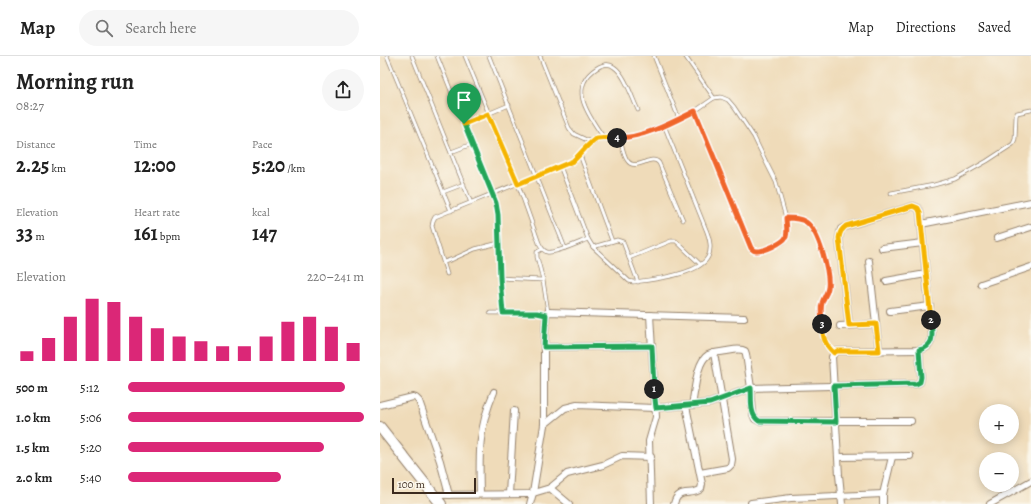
<!DOCTYPE html>
<html lang="en">
<head>
<meta charset="utf-8">
<style>
  :root { --surface:#fff; --page:#f6f6f6; --text:#222; --muted:#767676; --line:#e0e0e0; --accent:#db2777 }
  body { margin:0; font-family:Alegreya,serif; background:var(--page); color:var(--text); height:100vh; display:flex; flex-direction:column; font-size:15px; white-space:nowrap }
  * { box-sizing:border-box; margin:0 }
  p { font-size:13px; color:var(--muted) }
  .icon { flex:none; width:22px; height:22px; fill:none; stroke:currentColor; stroke-width:2; stroke-linecap:round; stroke-linejoin:round }
  .map { position:relative; flex:1; overflow:hidden }
  .sheet { display:flex; flex-direction:column; background:var(--surface); width:380px }
  .sheet>* { flex:none }
  .controls { position:absolute; left:599px; top:348px; display:grid; gap:8px }
  .controls a { display:grid; place-items:center; width:40px; height:40px; border-radius:50%; background:var(--surface); box-shadow:0 2px 10px #0003; font-size:20px }
  .scale { position:absolute; left:12px; bottom:10px; width:84px; box-sizing:border-box; padding-left:4px; border:2px solid #3b2a1e; border-top:0; font-size:11px; line-height:14px; white-space:nowrap; color:#3b2a1e; -webkit-text-stroke:3px #fbf7ec; paint-order:stroke }
  .pin { position:absolute; display:grid; place-items:center; width:34px; height:34px; color:#fff; margin:-41px -17px; border-radius:50% 50% 50% 0; rotate:-45deg; box-shadow:0 0 4px #0007 }
  .pin .icon { rotate:45deg }
  .km { position:absolute; width:20px; height:20px; margin:-10px; border-radius:50%; background:#222; color:#fff; font-size:11px; line-height:20px; text-align:center }
  .round { display:grid; place-items:center; flex:none; width:42px; height:42px; border-radius:21px; background:var(--page) }
  .headline { display:flex; align-items:center; justify-content:space-between; height:68px; padding:0 16px }
  h1 { font-size:22px; font-weight:700; line-height:30px }
  .metrics { display:grid; grid-template-columns:repeat(3,1fr); gap:6px; height:68px; padding:4px 16px }
  .metrics div { display:grid; align-content:center }
  .metrics b { font-size:20px; font-weight:700 }
  .metrics small { font-size:11px; font-weight:400 }
  .metrics p { font-size:11px }
  .chart { height:112px; padding:8px 16px }
  .chart p { display:flex; justify-content:space-between }
  .chart svg { width:100%; height:72px; margin-top:4px; stroke:var(--accent); stroke-width:6 }
  ul { padding:0 16px; list-style:none; font-size:13px }
  li { display:grid; grid-template-columns:64px 48px 1fr; align-items:center; height:30px }
  li i { height:10px; border-radius:5px; background:var(--accent) }
  header { display:flex; align-items:center; gap:24px; box-sizing:border-box; height:56px; padding:0 20px; background:var(--surface); border-bottom:1px solid var(--line) }
  header strong { font-size:19px }
  nav { display:flex; gap:22px; margin-inline-start:auto; font-size:14px }
  .search { width:280px; height:36px; background:var(--page); display:flex; align-items:center; gap:10px; box-sizing:border-box; padding:0 14px; border-radius:22px; color:var(--muted); font-size:15px }
  main { display:flex; flex:1; min-height:0 }
  .map>svg:first-child { display:block }
  .lines { fill:none; stroke-linecap:round; stroke-linejoin:round }
  .lane-casing { stroke:#95826c; stroke-width:4.5 }
  .street-casing { stroke:#95826c; stroke-width:8 }
  .primary-casing { stroke:#95826c; stroke-width:12 }
  .lane { stroke:#fff; stroke-width:3 }
  .street { stroke:#fff; stroke-width:6 }
  .primary { stroke:#fff; stroke-width:10 }
  .split-1-casing { stroke:#fff; stroke-width:8 }
  .split-2-casing { stroke:#fff; stroke-width:8 }
  .split-3-casing { stroke:#fff; stroke-width:8 }
  .split-4-casing { stroke:#fff; stroke-width:8 }
  .split-5-casing { stroke:#fff; stroke-width:8 }
  .split-1 { stroke:#22a559; stroke-width:5 }
  .split-2 { stroke:#22a559; stroke-width:5 }
  .split-3 { stroke:#f5b400; stroke-width:5 }
  .split-4 { stroke:#f0652b; stroke-width:5 }
  .split-5 { stroke:#f5b400; stroke-width:5 }
</style>
</head>
<body>
<header>
<strong>Map</strong>
<div class="search"><svg class="icon" aria-label="search" viewBox="0 0 24 24"><circle cx="10" cy="10" r="6"/><path d="M15 15l6 6"/></svg>Search here</div>
<nav><a>Map</a><a>Directions</a><a>Saved</a></nav>
</header>
<main>
<section class="sheet">
<div class="headline"><div><h1>Morning run</h1><p>08:27</p></div><a class="round"><svg class="icon" aria-label="share" viewBox="0 0 24 24"><path d="M12 15V3M7 8l5-5 5 5M5 13v7h14v-7"/></svg></a></div>
<div class="metrics">
<div><p>Distance</p><b>2.25<small> km</small></b></div>
<div><p>Time</p><b>12:00</b></div>
<div><p>Pace</p><b>5:20<small> /km</small></b></div>
</div>
<div class="metrics">
<div><p>Elevation</p><b>33<small> m</small></b></div>
<div><p>Heart rate</p><b>161<small> bpm</small></b></div>
<div><p>kcal</p><b>147</b></div>
</div>
<div class="chart"><p><span>Elevation</span>220–241 m</p>
<svg viewBox="0 0 160 44" preserveAspectRatio="none"><path d="M5 44V38M15 44V30M25 44V17M35 44V6M45 44V8M55 44V17M65 44V24M75 44V29M85 44V32M95 44V35M105 44V35M115 44V29M125 44V20M135 44V17M145 44V23M155 44V33"/></svg>
</div>
<ul>
<li><b>500 m</b>5:12<i style="width:92%"></i></li>
<li><b>1.0 km</b>5:06<i style="width:100%"></i></li>
<li><b>1.5 km</b>5:20<i style="width:83%"></i></li>
<li><b>2.0 km</b>5:40<i style="width:65%"></i></li>
</ul>
</section>
<div class="map">
<svg width="651" height="448" viewBox="0 0 651 448">
  <rect width="100%" height="100%" fill="#fbf7ec"/>
  <filter id="ink" filterUnits="userSpaceOnUse"><feTurbulence type="fractalNoise" baseFrequency=".025" numOctaves="2"/><feDisplacementMap in="SourceGraphic" scale="8" xChannelSelector="R" yChannelSelector="G"/><feConvolveMatrix kernelMatrix="1 2 1 2 8 2 1 2 1" color-interpolation-filters="sRGB"/></filter>
  <filter id="wash" filterUnits="userSpaceOnUse"><feTurbulence type="fractalNoise" baseFrequency=".012" numOctaves="4" result="noise"/><feDisplacementMap in="SourceGraphic" scale="16" xChannelSelector="R" yChannelSelector="G"/><feGaussianBlur stdDeviation="0.9" result="paint"/><feColorMatrix in="noise" values="0 0 0 0 0 0 0 0 0 0 0 0 0 0 0 0 0 1.4 0 .05"/><feComposite in="paint" operator="in"/></filter>
  <g filter="url(#wash)">
    <rect width="100%" height="100%" fill="#efdbb9"/>
  </g>
  <g filter="url(#ink)">
    <g class="lines">
      <g class="lane-casing">
        <g id="lane">
          <polyline points="7,0 71,155"/>
          <polyline points="32,0 91,147"/>
          <polyline points="57,0 116,147 118,159 120,222 123,257"/>
          <path d="M 85,0 L 138,128 L 159,187 C 161,191 163,195 167,196 C 175,198 200,186 208,183"/>
          <polyline points="109,0 185,192"/>
          <polyline points="160,0 189,72 194,78 211,86"/>
          <polyline points="274,0 299,63"/>
          <polyline points="305,0 334,42"/>
          <polyline points="84,68 129,49"/>
          <path d="M 224,82 C 210,61 186,32 217,12 C 222,9 229,7 234,11 C 245,18 252,42 258,54"/>
          <path d="M 240,82 C 242,89 243,98 247,104 C 255,117 271,97 279,107 L 303,164"/>
          <polyline points="71,96 92,88"/>
          <polyline points="200,99 232,185"/>
          <path d="M 180,110 L 208,183 L 213,191 L 249,225 L 253,226 C 271,224 319,219 328,201 C 332,193 330,184 327,176 L 284,69"/>
          <polyline points="63,136 84,128"/>
          <polyline points="511,137 554,129 575,123 607,105 633,88 635,83 636,60 637,57 651,54"/>
          <path d="M 406,162 C 413,162 420,162 426,166 C 439,175 448,213 448,228 C 448,235 444,239 442,246 C 439,253 442,281 445,288 C 447,292 450,294 454,297"/>
          <polyline points="213,191 237,184 243,186 258,226"/>
          <polyline points="162,193 157,196 157,201 163,224 168,256"/>
          <polyline points="249,202 291,185 296,185 320,208"/>
          <polyline points="64,206 73,203 95,193 119,187"/>
          <polyline points="67,218 52,170 53,165 55,161 193,105 200,99 211,86 216,83 250,81 265,77 315,55 334,42 341,41 348,44 354,51 374,81 386,106 396,126 406,162 407,180 403,186 397,189 377,196 374,195 371,192 315,55"/>
          <polyline points="120,222 163,224"/>
          <polyline points="110,257 157,257 166,259"/>
        </g>
      </g>
      <g class="street-casing">
        <g id="street">
          <polyline points="541,168 651,146"/>
          <polyline points="617,182 651,171"/>
          <polyline points="502,192 543,187"/>
          <polyline points="489,205 499,295"/>
          <polyline points="506,225 546,218"/>
          <polyline points="601,228 651,211"/>
          <polyline points="510,255 550,250"/>
          <polyline points="270,259 276,361 269,385 271,448"/>
          <polyline points="460,270 496,268"/>
          <polyline points="164,291 272,290"/>
          <polyline points="0,349 33,341 36,342 39,345 60,405 69,439"/>
          <path d="M 312,349 C 315,336 316,306 328,299 C 334,296 341,296 347,295 C 353,294 360,292 365,295 L 366,298 L 371,332 L 373,358 L 375,363 L 379,365 L 531,365"/>
          <polyline points="164,369 185,352 197,349 275,352 330,347 371,332 536,328 540,326 541,321 539,294"/>
          <polyline points="458,401 530,400"/>
          <polyline points="320,417 348,412 351,409 352,403 334,297"/>
          <polyline points="170,432 189,448"/>
          <path d="M 100,438 C 99,400 98,372 114,336"/>
          <polyline points="129,438 134,355"/>
          <polyline points="54,439 150,438 170,432 187,418 223,409 242,400 271,401"/>
          <polyline points="371,447 411,442 503,438"/>
          <polyline points="150,448 153,437 164,369 164,291 166,259 168,256 364,262"/>
          <path d="M 294,448 C 298,431 311,441 321,433 L 322,428 L 306,350"/>
          <path d="M 462,448 L 459,419 L 452,301 L 454,297 L 457,295 L 539,294 C 549,292 551,288 552,279 L 540,156 L 538,152 L 533,150 L 467,170 L 461,173 L 459,182 L 469,269"/>
          <polyline points="503,448 503,438 512,401"/>
          <polyline points="610,448 651,425"/>
        </g>
      </g>
      <g class="primary-casing">
        <polyline id="primary" points="0,371 61,448"/>
      </g>
      <use href="#lane" class="lane"/>
      <use href="#street" class="street"/>
      <use href="#primary" class="primary"/>
    </g>
  </g>
  <g class="lines" filter="url(#ink)">
    <g class="split-1-casing">
      <polyline id="split-1" points="84,68 116,147 118,159 120,222 123,257 157,257 166,259 164,291 272,290 274,333"/>
    </g>
    <g class="split-2-casing">
      <path id="split-2" d="M 274,333 L 276,352 L 330,347 L 371,332 C 372,343 369,359 379,365 L 456,366 L 454,330 L 536,328 L 540,326 L 541,321 L 539,294 C 556,290 552,277 551,264"/>
    </g>
    <g class="split-3-casing">
      <path id="split-3" d="M 442,268 C 443,281 444,288 454,297 L 457,295 L 499,295 L 496,268 L 469,269 L 459,182 C 460,176 461,174 466,170 L 533,150 L 538,152 L 540,156 L 551,264"/>
    </g>
    <g class="split-4-casing">
      <path id="split-4" d="M 237,82 C 263,82 291,67 315,55 L 371,192 C 373,194 373,195 376,195 C 383,196 403,187 406,181 C 408,175 406,167 406,162 C 413,162 420,162 426,166 C 439,175 450,217 448,232 C 447,238 443,242 442,247 C 440,253 442,261 442,268"/>
    </g>
    <g class="split-5-casing">
      <path id="split-5" d="M 84,68 L 108,58 L 138,128 L 193,105 C 200,99 210,85 217,82 C 223,81 230,82 237,82"/>
    </g>
    <use href="#split-1" class="split-1"/>
    <use href="#split-2" class="split-2"/>
    <use href="#split-3" class="split-3"/>
    <use href="#split-4" class="split-4"/>
    <use href="#split-5" class="split-5"/>
  </g>
</svg>
<div class="controls">
<a>+</a>
<a>−</a>
</div>
<div class="scale">100 m</div>
<div class="pin" style="left:84px;top:68px;background:#1e9e55"><svg class="icon" aria-label="arrive" viewBox="0 0 24 24"><path d="M6 21V4h12l-3 4 3 4H6"/></svg></div>
<b class="km" style="left:274px;top:333px">1</b>
<b class="km" style="left:551px;top:264px">2</b>
<b class="km" style="left:442px;top:268px">3</b>
<b class="km" style="left:237px;top:82px">4</b>
</div>
</main>
</body>
</html>
